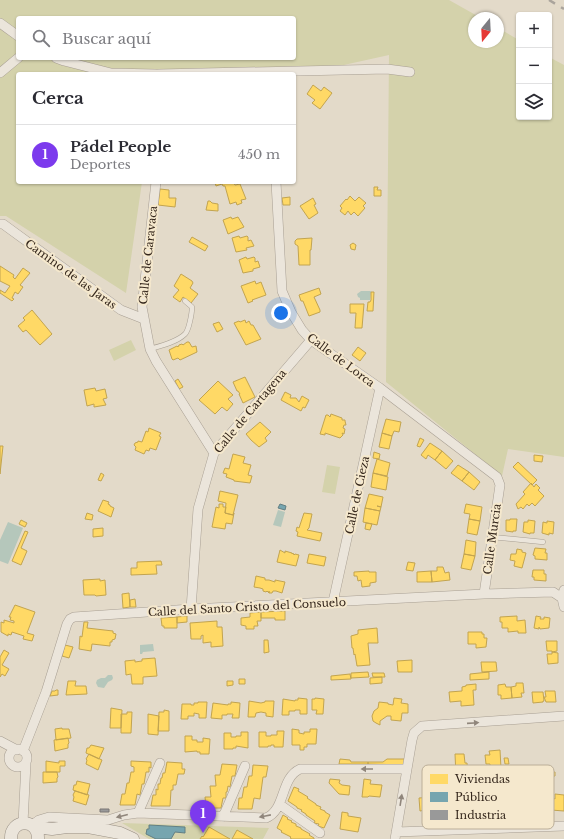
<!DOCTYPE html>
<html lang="es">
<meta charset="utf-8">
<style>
:root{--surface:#fff;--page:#f7f7f7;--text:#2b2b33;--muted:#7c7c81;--line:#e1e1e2;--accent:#7c3aed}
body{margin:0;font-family:"Libre Baskerville",serif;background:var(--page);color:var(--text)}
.controls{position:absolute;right:12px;top:12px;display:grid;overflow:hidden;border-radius:4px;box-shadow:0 1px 3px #0004}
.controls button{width:36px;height:36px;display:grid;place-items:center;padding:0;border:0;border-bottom:1px solid var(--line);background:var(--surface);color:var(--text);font:20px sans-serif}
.compass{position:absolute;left:468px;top:12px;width:36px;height:36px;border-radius:50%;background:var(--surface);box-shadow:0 1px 3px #0004;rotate:198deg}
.you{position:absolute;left:281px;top:313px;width:14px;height:14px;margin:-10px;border:3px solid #fff;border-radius:50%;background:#1a73e8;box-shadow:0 0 0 6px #1a73e833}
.badge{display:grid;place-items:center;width:26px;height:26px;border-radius:50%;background:var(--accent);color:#fff;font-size:13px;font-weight:700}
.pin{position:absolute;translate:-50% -33px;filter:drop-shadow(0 1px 2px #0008)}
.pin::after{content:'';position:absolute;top:21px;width:14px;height:12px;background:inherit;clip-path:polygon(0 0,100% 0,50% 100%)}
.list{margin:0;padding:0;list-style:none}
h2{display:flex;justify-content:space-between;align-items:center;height:52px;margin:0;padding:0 16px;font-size:17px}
h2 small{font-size:13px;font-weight:400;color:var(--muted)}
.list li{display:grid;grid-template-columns:26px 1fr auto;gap:12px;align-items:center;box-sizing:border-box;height:60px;padding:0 16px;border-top:1px solid var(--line)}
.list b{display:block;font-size:15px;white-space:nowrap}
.list p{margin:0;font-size:13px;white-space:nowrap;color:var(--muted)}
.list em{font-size:13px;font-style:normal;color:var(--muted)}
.icon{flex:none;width:22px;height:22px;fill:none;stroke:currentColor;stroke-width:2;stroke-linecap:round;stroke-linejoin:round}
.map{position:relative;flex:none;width:564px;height:839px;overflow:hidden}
.search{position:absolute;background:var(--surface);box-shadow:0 1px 3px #0004;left:16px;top:16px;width:280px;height:44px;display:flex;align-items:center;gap:10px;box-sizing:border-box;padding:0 14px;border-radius:4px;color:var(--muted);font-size:15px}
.panel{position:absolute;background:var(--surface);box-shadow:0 1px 3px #0004;left:16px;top:72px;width:280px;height:112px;border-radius:4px}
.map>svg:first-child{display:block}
.green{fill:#d4d2ab;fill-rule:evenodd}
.water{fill:#b5c7bb}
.homes{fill:#ffd966;stroke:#c2a450}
.public{fill:#76a5af;stroke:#627f83}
.industry{fill:#999;stroke:#7b7774}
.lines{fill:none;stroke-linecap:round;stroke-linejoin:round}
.service-casing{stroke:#a89f93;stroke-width:5.5}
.minor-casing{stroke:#a89f93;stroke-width:10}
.secondary-casing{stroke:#978e83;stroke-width:13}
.service{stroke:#ebe5db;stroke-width:4.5}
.minor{stroke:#ebe5db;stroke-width:9}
.secondary{stroke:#ebe5db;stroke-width:12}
.rail{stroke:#aaa49c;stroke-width:2.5;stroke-dasharray:7 7;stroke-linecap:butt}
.oneway{fill:#90867c}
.labels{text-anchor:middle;stroke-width:4;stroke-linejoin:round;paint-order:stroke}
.street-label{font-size:11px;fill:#35271c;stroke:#f5e8cd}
.key{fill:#f5e8cd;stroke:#bbae98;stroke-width:1}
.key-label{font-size:11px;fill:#35271c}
</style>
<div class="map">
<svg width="564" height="839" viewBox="0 0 564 839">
<rect width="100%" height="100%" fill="#e3dac9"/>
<!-- green -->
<path class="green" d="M 0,0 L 449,0 L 481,18 L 474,18 L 474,42 L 498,42 L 498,28 L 519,40 L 519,117 L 549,117 L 549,57 L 564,65 L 564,457 L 508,449 L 502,476 L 386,382 L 389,55 L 294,76 L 294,74 L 18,74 L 18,182 L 142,182 L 126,293 L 6,216 L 0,216 ZM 18,18 L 294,18 L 294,58 L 18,58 Z
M 131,340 L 136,350 L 114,361 L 109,350 Z
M 327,465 L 340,467 L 335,494 L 322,492 Z
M 122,823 L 269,828 L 263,839 L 149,839 Z"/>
<!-- water -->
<path class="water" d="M 361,291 L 371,291 L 370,300 L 360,300 L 360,298 L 358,297 L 357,294 Z
M 278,510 L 285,512 L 281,527 L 273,525 Z
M 8,522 L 23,528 L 8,564 L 0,561 L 0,540 Z
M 153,644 L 154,651 L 143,652 L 142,654 L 140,654 L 140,645 Z
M 108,675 L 112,675 L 113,678 L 112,680 L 108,682 L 104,688 L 98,687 L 96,683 L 97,680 L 101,678 L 105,678 Z"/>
<!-- homes -->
<path class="homes" d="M 313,85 L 321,91 L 324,87 L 332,93 L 320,109 L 312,103 L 315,100 L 307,94 Z
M 215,182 L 233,182 L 235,185 L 240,184 L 246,199 L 241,200 L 242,203 L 237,205 L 236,202 L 230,204 L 225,186 L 223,186 L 222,184 L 216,186 Z
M 374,187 L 378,187 L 377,190 L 381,190 L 381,196 L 374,196 Z
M 160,189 L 169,190 L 169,198 L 176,198 L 175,207 L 158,205 Z
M 350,196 L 355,201 L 359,197 L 366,203 L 363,206 L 365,208 L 358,216 L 354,212 L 351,215 L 348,211 L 345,215 L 340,211 L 342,208 L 340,206 L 346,199 L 347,200 Z
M 290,197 L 290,205 L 283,205 L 282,198 Z
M 313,198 L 316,204 L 314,205 L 318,213 L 309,219 L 300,206 Z
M 208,201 L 210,201 L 212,203 L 218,204 L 218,211 L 206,210 Z
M 231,217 L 232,219 L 238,217 L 244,227 L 228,234 L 223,220 Z
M 239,236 L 240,238 L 247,236 L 248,237 L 248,241 L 251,240 L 254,246 L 246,248 L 247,250 L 236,252 L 232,238 Z
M 192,237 L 208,246 L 205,251 L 189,242 Z
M 312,238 L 311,250 L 310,250 L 310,265 L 299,265 L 298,246 L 295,244 L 295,241 L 297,239 Z
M 353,243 L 356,245 L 355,250 L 351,249 L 350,245 Z
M 246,257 L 247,259 L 254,257 L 255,258 L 255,262 L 258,261 L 260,267 L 253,269 L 253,271 L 243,273 L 239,260 Z
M 0,266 L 14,275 L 13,277 L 15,279 L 23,268 L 30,273 L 20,285 L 23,287 L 18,294 L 15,292 L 12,298 L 14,299 L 12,301 L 0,293 L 0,290 L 5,293 L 10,286 L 0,281 Z
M 181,274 L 192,281 L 193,283 L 190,288 L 198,294 L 191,303 L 183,297 L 180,302 L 173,297 L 179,290 L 174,286 Z
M 255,281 L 256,284 L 261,282 L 266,295 L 252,300 L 253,301 L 248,303 L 241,286 Z
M 319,288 L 321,294 L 314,297 L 320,310 L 320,312 L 309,316 L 303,301 L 301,301 L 299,295 Z
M 371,292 L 374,292 L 373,311 L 367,311 L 368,302 L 370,302 L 371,300 Z
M 350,304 L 364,304 L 362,328 L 355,328 L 356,313 L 350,313 Z
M 32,310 L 52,334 L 40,345 L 26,330 L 23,332 L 18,326 L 25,320 L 23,318 Z
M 245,320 L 246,323 L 249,321 L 251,325 L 253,325 L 261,339 L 246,345 L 234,323 L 239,321 L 240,322 Z
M 219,322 L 223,329 L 217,332 L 213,324 Z
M 187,342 L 189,342 L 192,347 L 196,346 L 197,352 L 180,360 L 178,358 L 173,360 L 172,359 L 169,350 L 177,346 L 178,347 L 179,345 L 182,344 L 183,345 Z
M 358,347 L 366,353 L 360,361 L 352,355 Z
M 245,377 L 255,397 L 243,403 L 239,394 L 240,394 L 238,391 L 237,391 L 233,382 Z
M 178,379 L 183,387 L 179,389 L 175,381 Z
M 218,381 L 233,395 L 228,399 L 233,404 L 227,411 L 222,407 L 215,414 L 199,400 Z
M 95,388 L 96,391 L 105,389 L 107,398 L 103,399 L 106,405 L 94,407 L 94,404 L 87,406 L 84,390 Z
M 285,392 L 291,395 L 290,398 L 296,398 L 299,402 L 302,396 L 309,400 L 305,408 L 303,407 L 301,411 L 281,400 Z
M 331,414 L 342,418 L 342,420 L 345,420 L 345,421 L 346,425 L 344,425 L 343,428 L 345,429 L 344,434 L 342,433 L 343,435 L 340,438 L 325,433 L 325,435 L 320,434 L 326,415 L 328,415 L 330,417 Z
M 386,419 L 401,422 L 399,432 L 394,431 L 392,436 L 382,433 Z
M 260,422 L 271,432 L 265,438 L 267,441 L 259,447 L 251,440 L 246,434 Z
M 149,428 L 161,433 L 159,436 L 161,437 L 156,450 L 150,448 L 149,451 L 146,450 L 144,454 L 135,450 L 136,447 L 134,445 L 135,443 L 138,442 L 138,441 L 142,442 L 146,431 L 148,432 Z
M 382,433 L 392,436 L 389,449 L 379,447 Z
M 420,438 L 424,440 L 420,447 L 417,446 Z
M 430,443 L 442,451 L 435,460 L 428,455 L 426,459 L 421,455 Z
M 0,446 L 3,446 L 0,474 Z
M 442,451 L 453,461 L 446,469 L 435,460 Z
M 374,452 L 380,454 L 379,459 L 373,458 Z
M 233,454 L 245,457 L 243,463 L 251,465 L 248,475 L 252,476 L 250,483 L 234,481 L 234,480 L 226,477 L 227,474 L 223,473 L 225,468 L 229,469 Z
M 534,455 L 543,456 L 542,462 L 534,461 Z
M 377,459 L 390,463 L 387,476 L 373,473 Z
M 518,462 L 537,480 L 532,485 L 513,467 Z
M 458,465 L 469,472 L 462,481 L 451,473 Z
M 469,472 L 480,482 L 474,490 L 462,481 Z
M 101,473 L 104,475 L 101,481 L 98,480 Z
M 373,473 L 388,477 L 386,490 L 371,487 Z
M 531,483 L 534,487 L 536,484 L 540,488 L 538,490 L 544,496 L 535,506 L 532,503 L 529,506 L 527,504 L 523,509 L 521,507 L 518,509 L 516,504 L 525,494 L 523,492 Z
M 220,491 L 238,495 L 233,515 L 225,513 L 226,503 L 218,501 Z
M 369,494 L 383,497 L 381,507 L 377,506 L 381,507 L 380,511 L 365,508 Z
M 103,500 L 109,502 L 108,504 L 110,505 L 110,506 L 114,508 L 111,517 L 98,511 Z
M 219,504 L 223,504 L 223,507 L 226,507 L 225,513 L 233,515 L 234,513 L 232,524 L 226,523 L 225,529 L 212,527 L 216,507 L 219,508 Z
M 466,504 L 482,507 L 480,521 L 469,519 L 470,514 L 464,513 Z
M 365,508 L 380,511 L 377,525 L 363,522 Z
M 87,513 L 93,515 L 92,520 L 85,519 Z
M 304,513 L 312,514 L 309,528 L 307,530 L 322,533 L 320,541 L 297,536 L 298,532 L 296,531 L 297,527 L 299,528 Z
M 469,519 L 480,521 L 477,535 L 467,533 Z
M 510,519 L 517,519 L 516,531 L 513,531 L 513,532 L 506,531 L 506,520 L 510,520 Z
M 21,520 L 27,523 L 25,527 L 19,524 Z
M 528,520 L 535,521 L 534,533 L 530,533 L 530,534 L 523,532 L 524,522 L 528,522 Z
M 547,521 L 554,522 L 553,534 L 549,533 L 549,535 L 542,533 L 543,522 L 547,523 Z
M 366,523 L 372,524 L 370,530 L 365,529 Z
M 103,528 L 103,536 L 93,537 L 93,529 Z
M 25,531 L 28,532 L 21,548 L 27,551 L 21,565 L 12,561 Z
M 466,540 L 476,542 L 475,556 L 464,554 Z
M 535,548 L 546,549 L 545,553 L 547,553 L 547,560 L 535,559 L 535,556 L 533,555 Z
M 517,549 L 522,550 L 522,552 L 526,553 L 522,568 L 514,566 L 515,561 L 510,560 L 511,554 L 516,554 Z
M 280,550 L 285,553 L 285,551 L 292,553 L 292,554 L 293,553 L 294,555 L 295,554 L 299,555 L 296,566 L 277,562 Z
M 309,554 L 326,557 L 324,566 L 307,563 Z
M 464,554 L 475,556 L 471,570 L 461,568 Z
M 161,561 L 162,565 L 156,565 L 157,574 L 131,575 L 131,568 L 137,568 L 137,562 Z
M 408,562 L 415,563 L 413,571 L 406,570 Z
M 437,567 L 443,567 L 445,573 L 449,572 L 450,580 L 432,582 L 431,571 L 437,571 Z
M 533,570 L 544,570 L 544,574 L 546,574 L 546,581 L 534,580 L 534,577 L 532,577 Z
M 369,571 L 369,572 L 376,572 L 376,582 L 370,583 L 370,586 L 362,587 L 361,580 L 358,581 L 357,576 L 354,576 L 354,572 Z
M 431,571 L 432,582 L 417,582 L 417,572 Z
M 256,576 L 265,578 L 265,580 L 269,580 L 275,582 L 275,580 L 285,582 L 282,593 L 276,591 L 273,591 L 272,593 L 269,593 L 269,591 L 269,593 L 267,591 L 266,592 L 263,591 L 263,589 L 260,588 L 254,587 Z
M 100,579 L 100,581 L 105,580 L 106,595 L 96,596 L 95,595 L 84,595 L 83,580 Z
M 129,593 L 130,607 L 123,608 L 122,594 Z
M 135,599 L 136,607 L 130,607 L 130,600 Z
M 15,605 L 35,612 L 27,633 L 34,635 L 32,641 L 23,639 L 24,636 L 12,632 L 11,635 L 8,634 L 8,636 L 1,632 L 1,622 L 4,623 L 4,620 L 14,623 L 14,621 L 10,620 L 11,617 L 9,617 Z
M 285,611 L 285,620 L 275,620 L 275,618 L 261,618 L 261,612 Z
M 261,612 L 261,621 L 257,621 L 258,626 L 254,626 L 254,629 L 246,629 L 246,626 L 241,625 L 241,618 L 250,617 L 250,613 Z
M 187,616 L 187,622 L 177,623 L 177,617 Z
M 517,616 L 517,621 L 525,620 L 526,633 L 518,633 L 518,631 L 508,632 L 508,628 L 502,628 L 502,622 L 500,622 L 500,617 Z
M 536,616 L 541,617 L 540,619 L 544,619 L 544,617 L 550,618 L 549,628 L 540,629 L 539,627 L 539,629 L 534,628 Z
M 177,617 L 177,628 L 164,628 L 164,626 L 162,626 L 161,618 Z
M 217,621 L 217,627 L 222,627 L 223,646 L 211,647 L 211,642 L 203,643 L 203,635 L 201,636 L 201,639 L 191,639 L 190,623 Z
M 84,622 L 88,622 L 87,628 L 113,631 L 113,633 L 116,634 L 115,639 L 112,640 L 112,642 L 110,642 L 110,646 L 92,644 L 91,651 L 79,649 L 80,636 L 82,637 Z
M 377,628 L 378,643 L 368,643 L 370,665 L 357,666 L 355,654 L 354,655 L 353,648 L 352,648 L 351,636 L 358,634 L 358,630 Z
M 468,632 L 482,632 L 482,634 L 484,634 L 484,638 L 487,638 L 486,647 L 476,648 L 476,644 L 468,644 Z
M 264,640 L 268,640 L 269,652 L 264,653 Z
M 546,641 L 557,641 L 557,651 L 552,652 L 552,651 L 547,651 Z
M 65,645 L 73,647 L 69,658 L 62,656 Z
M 4,650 L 9,653 L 2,665 L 9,669 L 5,676 L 2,674 L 0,677 L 0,657 Z
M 552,652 L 558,653 L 558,663 L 548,664 L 547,654 L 552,654 Z
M 155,658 L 157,676 L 143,677 L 143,684 L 132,684 L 131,674 L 126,675 L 125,661 L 135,660 L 135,662 L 142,661 L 142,659 Z
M 412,660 L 412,672 L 398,672 L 397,661 Z
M 481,662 L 496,662 L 497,671 L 482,672 Z
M 368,672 L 369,677 L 351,678 L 351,673 Z
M 489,672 L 489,679 L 470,680 L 470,674 Z
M 372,673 L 384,673 L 385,677 L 373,677 Z
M 350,674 L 351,679 L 331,680 L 331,676 Z
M 382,677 L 382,683 L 370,684 L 370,678 Z
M 239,679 L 245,679 L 245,684 L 239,684 Z
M 68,681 L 76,681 L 75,686 L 86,686 L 87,694 L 66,695 Z
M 227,681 L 233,681 L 233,685 L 227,686 Z
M 516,683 L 523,683 L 524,693 L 521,693 L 522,697 L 512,698 L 511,687 L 516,686 Z
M 476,684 L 476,690 L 473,690 L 474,705 L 461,706 L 461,701 L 450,702 L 449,692 L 462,691 L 462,687 L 466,686 L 466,685 Z
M 505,684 L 506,687 L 511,687 L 512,698 L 501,699 L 501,695 L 498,695 L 498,685 Z
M 56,690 L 58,690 L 58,695 L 50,696 L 52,691 L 55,691 Z
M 545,691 L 555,691 L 556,702 L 546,702 L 544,697 L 546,697 Z
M 532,692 L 543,692 L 544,701 L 543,701 L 543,702 L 533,703 Z
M 298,698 L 307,699 L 307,714 L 300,714 L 300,710 L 295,710 L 295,711 L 289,711 L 289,715 L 282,715 L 283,699 L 295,701 L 295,700 L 298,700 Z
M 315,698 L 324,699 L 323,714 L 316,714 L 317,710 L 312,710 L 312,699 L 315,699 Z
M 394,698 L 402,699 L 401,703 L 408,704 L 408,713 L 402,713 L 401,721 L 391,720 L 391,716 L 387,716 L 380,721 L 380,725 L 376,723 L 373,721 L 372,716 L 374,711 L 378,708 L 379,702 L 388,703 L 388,704 L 393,705 Z
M 249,701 L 261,703 L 265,702 L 265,701 L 274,701 L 273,717 L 266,716 L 266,713 L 261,712 L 256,713 L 255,717 L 248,717 Z
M 198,702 L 207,702 L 206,718 L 199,718 L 199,714 L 194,713 L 194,716 L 188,716 L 188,719 L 181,719 L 182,704 L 191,704 L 191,705 L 194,705 L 194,703 L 198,703 Z
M 231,702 L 240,703 L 239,718 L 232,718 L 233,714 L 227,714 L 227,715 L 222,715 L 222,719 L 211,718 L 213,703 L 228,705 L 228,704 L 231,704 Z
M 111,708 L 122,710 L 121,728 L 110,728 Z
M 164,710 L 169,711 L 169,731 L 158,731 L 159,712 L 164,712 Z
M 127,712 L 132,712 L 131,733 L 121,733 L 121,714 L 127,714 Z
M 148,714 L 159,716 L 158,735 L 148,734 Z
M 62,728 L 62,729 L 69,729 L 71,738 L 56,740 L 55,729 Z
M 292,729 L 299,730 L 299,733 L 304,734 L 304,732 L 310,732 L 310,729 L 317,729 L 316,744 L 307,744 L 307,747 L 304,747 L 304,750 L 300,750 L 300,745 L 292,745 Z
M 277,731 L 284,731 L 283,747 L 274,747 L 274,745 L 271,745 L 271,746 L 268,746 L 268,747 L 259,747 L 259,732 L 266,732 L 266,736 L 271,736 L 271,735 L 277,735 Z
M 241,732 L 248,732 L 248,748 L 236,746 L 236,748 L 233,748 L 233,749 L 224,749 L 224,733 L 231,733 L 231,737 L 236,737 L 236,736 L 241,736 Z
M 185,736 L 192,736 L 192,740 L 197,740 L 197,742 L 203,742 L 203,738 L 210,739 L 209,754 L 200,754 L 200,752 L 197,752 L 197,751 L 185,752 Z
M 68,738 L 69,743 L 68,744 L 68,748 L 55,751 L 54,740 Z
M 91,745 L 104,748 L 99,759 L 86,753 L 87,748 L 89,748 Z
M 500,750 L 501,768 L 493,769 L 493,772 L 495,772 L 495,774 L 490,775 L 490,764 L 486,764 L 485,755 L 490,755 L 489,751 Z
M 89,754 L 102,760 L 98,770 L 86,764 L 87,760 L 86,759 Z
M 455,754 L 464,754 L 465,763 L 467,763 L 468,775 L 456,776 Z
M 504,758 L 508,758 L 509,764 L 505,764 Z
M 340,759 L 350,760 L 351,762 L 368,762 L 368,764 L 339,764 Z
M 387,759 L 406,759 L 405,765 L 368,764 L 368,762 L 383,762 Z
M 46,761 L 59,763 L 59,761 L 65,761 L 65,766 L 60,766 L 60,772 L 46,772 Z
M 131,761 L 151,762 L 151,768 L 149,767 L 149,772 L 146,772 L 144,784 L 142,784 L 140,795 L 137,794 L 135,805 L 120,805 L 122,794 L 125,794 L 127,783 L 129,783 L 131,772 L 134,772 L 134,767 L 131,766 Z
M 167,762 L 182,763 L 182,769 L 185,769 L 184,774 L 178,774 L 176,785 L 173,785 L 173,790 L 171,790 L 170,806 L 151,806 L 153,795 L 156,795 L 156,789 L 158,790 L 158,784 L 160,784 L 161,778 L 162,778 L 163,773 L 165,773 Z
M 222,764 L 237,765 L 235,776 L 232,776 L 230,787 L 228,786 L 227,792 L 226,792 L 226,798 L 223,798 L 221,808 L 206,808 L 205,797 L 211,797 L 210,786 L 216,786 L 215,775 L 220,775 Z
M 253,765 L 268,766 L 266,777 L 263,777 L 260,799 L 254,798 L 252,809 L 238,809 L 239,798 L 242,798 L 244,787 L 247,787 L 249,776 L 252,776 Z
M 43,772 L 57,772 L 58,777 L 57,778 L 57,782 L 43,783 Z
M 547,772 L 555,772 L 555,776 L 547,777 Z
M 330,779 L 340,780 L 339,783 L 342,785 L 350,786 L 349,795 L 339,794 L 329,783 Z
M 364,779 L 371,780 L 370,784 L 382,785 L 380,797 L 369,796 L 368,797 L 362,797 Z
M 77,781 L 90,784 L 87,795 L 73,790 L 74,785 L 76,785 Z
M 294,787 L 299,789 L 298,791 L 308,797 L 307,798 L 316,804 L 316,805 L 321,807 L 320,809 L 325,811 L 325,812 L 330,815 L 324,828 L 318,826 L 319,824 L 314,823 L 315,821 L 306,815 L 306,814 L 301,811 L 302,810 L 297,808 L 297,807 L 288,801 Z
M 75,791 L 89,795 L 86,805 L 73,801 L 74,797 L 73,795 Z
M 445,793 L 449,810 L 447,810 L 447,811 L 459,808 L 459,824 L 451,825 L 448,818 L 446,819 L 444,816 L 432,807 L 425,807 L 425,810 L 420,811 L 419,798 L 433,797 Z
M 555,794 L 564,795 L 564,811 L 551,810 L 553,798 L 555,799 Z
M 342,812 L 348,813 L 348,816 L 361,818 L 358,832 L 340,829 Z
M 283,815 L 288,818 L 287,819 L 292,821 L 291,822 L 296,824 L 296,826 L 301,828 L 301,829 L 310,834 L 309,835 L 314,838 L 314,839 L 292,839 L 290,838 L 291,837 L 281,832 L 282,831 L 277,828 Z
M 209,827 L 230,839 L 200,839 L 202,836 L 203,837 Z
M 237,830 L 253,839 L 232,839 Z"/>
<!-- public -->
<path class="public" d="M 280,504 L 286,506 L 285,510 L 278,508 Z
M 149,825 L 185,827 L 185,833 L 175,832 L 171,839 L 156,839 L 146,834 L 147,829 L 149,829 Z"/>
<!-- industry -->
<path class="industry" d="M 100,809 L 109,809 L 109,812 L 100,812 Z"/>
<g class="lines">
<defs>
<path id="service" d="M 150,349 C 161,346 177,342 185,334 C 189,330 192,313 192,307 L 185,301
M 492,537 L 543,542"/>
<path id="minor" d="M 0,23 L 18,36
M 56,58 L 64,61 L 111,73 L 155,74
M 0,73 L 18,58
M 159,74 L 387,69 L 410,72
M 156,182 L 142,307 L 150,349 L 156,361 L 214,453
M 276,182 L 282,291 L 291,312 L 302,330 L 311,340 L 380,388 L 497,477 L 500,485 L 484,594
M 0,224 L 3,224 L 121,310 L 144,319
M 564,590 L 562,598 L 564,607
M 333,602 L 380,388
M 191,609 L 198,509 L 214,453 L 311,340
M 0,741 L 17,750
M9 758a9 9 0 1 1 18 0a9 9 0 1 1-18 0Z
M 23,751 L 46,692 L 67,624 L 70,619 L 74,617 L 191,609 L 484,594 L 553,592 L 562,598
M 279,804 L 320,833
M 138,813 L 160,763
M 223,817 L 245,766
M 23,823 L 26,763
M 32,825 L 39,820 L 49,817 L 108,820 L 124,815 L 138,813 L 266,818 C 286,810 280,778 300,769 L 406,769
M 396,832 L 564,826
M 395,839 L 412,740 L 414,733 L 422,726 L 564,716"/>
<path id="secondary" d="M 35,827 L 52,829 L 67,827 L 88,827 L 120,833 L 133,839
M 11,839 C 10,818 39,818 38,839"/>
</defs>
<!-- service casing -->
<use href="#service" class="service-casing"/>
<!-- minor casing -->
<use href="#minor" class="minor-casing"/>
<!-- secondary casing -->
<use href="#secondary" class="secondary-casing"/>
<!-- service -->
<use href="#service" class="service"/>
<!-- minor -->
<use href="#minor" class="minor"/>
<!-- secondary -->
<use href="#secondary" class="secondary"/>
<!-- rail -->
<path class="rail" d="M 549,0 L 564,9"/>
</g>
<!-- one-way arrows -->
<defs><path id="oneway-solid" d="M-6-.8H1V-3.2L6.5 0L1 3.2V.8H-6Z"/></defs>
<g class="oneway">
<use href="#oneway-solid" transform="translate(473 723) rotate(-4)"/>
<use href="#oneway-solid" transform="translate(367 769) rotate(-180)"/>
<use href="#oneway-solid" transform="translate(401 800) rotate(-81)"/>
<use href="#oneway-solid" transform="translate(122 816) rotate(166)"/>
<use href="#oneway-solid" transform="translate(265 816) rotate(169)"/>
</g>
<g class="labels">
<!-- street labels -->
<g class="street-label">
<text transform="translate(148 255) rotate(-84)" y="4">Calle de Caravaca</text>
<text transform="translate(71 274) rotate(36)" y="4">Camino de las Jaras</text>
<text transform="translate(341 360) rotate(37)" y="4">Calle de Lorca</text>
<text transform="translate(250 411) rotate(-50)" y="4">Calle de Cartagena</text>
<text transform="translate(357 495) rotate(-78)" y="4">Calle de Cieza</text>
<text transform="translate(492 539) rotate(-82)" y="4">Calle Murcia</text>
<text transform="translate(247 607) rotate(-3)" y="4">Calle del Santo Cristo del Consuelo</text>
</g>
</g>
<!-- legend -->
<rect x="422" y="765" width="132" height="64" rx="6" class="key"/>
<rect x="430" y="774" width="18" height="10" fill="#ffd966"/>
<rect x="430" y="792" width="18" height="10" fill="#76a5af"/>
<rect x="430" y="810" width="18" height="10" fill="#999"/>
<g class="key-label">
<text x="455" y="783">Viviendas</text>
<text x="455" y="801">Público</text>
<text x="455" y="819">Industria</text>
</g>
</svg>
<div class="controls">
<button>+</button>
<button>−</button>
<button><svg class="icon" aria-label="layers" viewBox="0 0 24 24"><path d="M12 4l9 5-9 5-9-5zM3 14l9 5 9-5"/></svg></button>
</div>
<svg class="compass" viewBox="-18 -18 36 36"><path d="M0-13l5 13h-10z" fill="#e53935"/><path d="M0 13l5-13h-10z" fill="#7c7c81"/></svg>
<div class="you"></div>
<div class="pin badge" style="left:203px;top:833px">1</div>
<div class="search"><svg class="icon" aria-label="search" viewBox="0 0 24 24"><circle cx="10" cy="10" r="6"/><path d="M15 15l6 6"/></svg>Buscar aquí</div>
<section class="panel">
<h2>Cerca<small></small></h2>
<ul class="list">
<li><span class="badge">1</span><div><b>Pádel People</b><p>Deportes</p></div><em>450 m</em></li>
</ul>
</section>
</div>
